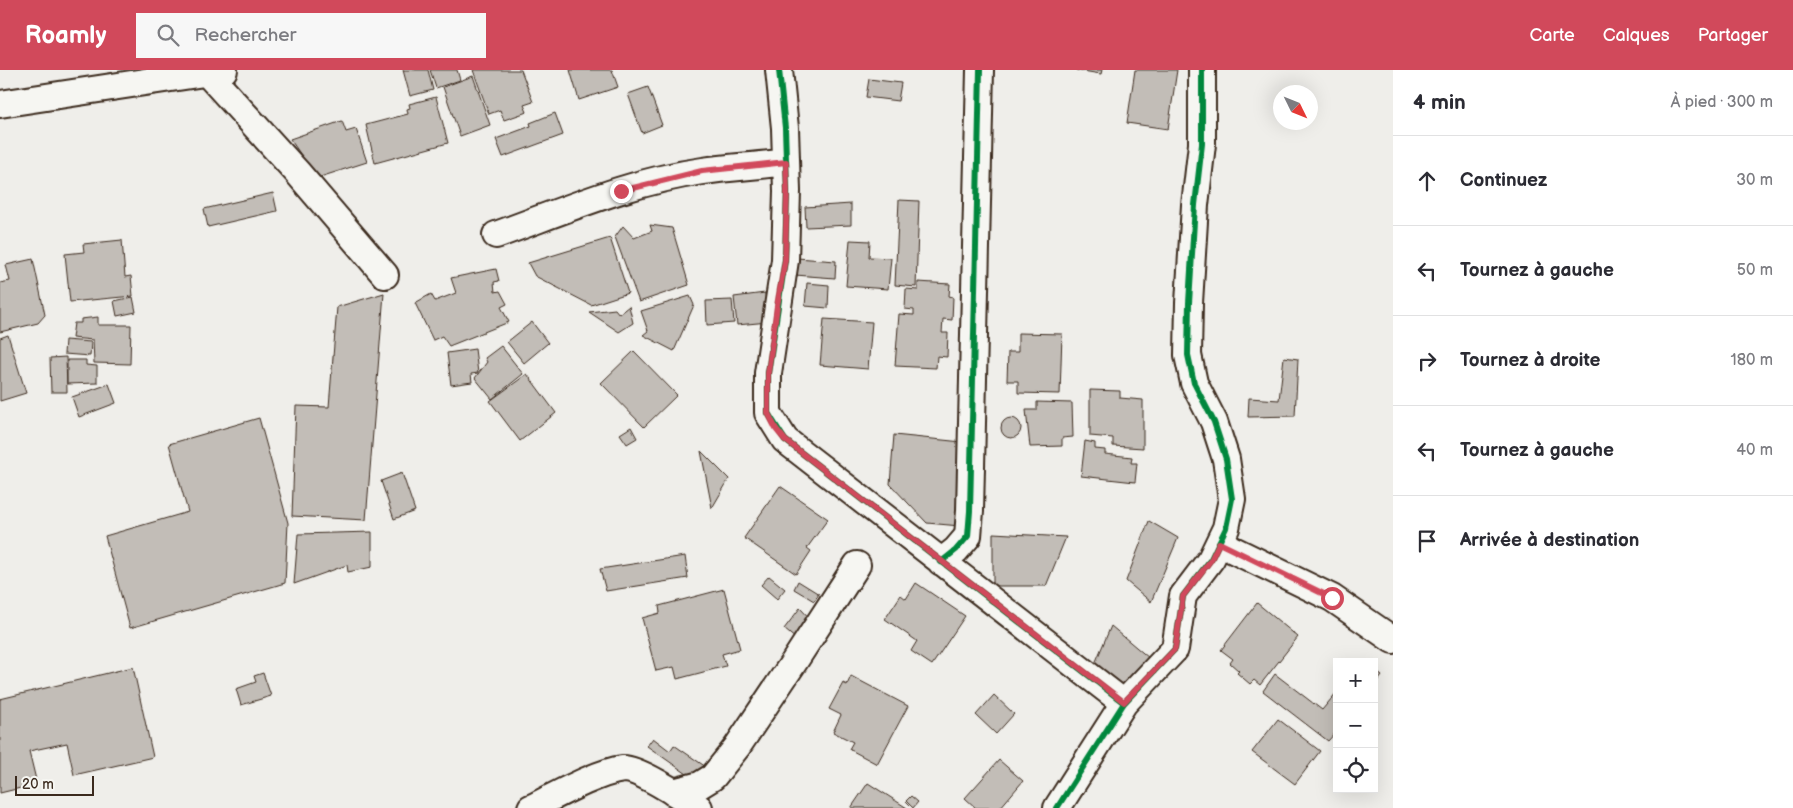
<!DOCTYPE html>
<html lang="fr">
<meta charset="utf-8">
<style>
:root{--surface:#fff;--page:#f7f7f7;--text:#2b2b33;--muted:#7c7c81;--line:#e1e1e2;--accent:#d1495b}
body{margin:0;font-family:"Balsamiq Sans",sans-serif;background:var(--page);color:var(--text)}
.controls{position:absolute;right:15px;bottom:15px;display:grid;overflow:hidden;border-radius:0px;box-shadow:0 5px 20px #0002}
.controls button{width:45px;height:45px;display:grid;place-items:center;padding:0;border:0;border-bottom:1px solid var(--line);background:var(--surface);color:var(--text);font:25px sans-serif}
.compass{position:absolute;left:1273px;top:15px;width:45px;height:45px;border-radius:50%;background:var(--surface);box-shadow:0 5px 20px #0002;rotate:133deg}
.scale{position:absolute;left:15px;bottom:12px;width:79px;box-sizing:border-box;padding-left:5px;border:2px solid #3b2a1e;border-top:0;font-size:14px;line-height:18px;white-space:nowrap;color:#3b2a1e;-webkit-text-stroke:4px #f6f6f2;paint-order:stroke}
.stop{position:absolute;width:15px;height:15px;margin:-11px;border:4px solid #d1495b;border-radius:50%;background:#fff}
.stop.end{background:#d1495b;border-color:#fff;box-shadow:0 1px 5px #0008}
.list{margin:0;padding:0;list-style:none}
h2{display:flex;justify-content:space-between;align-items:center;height:65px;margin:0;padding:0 20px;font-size:21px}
h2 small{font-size:16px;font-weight:400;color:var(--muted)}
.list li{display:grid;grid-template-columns:32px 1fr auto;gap:15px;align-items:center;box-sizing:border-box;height:90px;padding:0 20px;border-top:1px solid var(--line)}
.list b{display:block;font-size:19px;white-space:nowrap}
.list em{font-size:16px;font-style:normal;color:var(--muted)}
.icon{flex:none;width:28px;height:28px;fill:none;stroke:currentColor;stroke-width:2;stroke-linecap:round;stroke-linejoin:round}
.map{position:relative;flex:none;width:1393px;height:738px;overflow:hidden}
header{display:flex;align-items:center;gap:30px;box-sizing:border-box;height:70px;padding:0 25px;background:var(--accent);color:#fff}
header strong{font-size:24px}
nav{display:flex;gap:28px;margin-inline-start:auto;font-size:18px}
.search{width:350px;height:45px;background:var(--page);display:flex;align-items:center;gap:12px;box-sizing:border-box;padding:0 18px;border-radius:0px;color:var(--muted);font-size:19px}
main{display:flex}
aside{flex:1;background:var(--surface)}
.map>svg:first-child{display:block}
.building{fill:#c2bdb7;stroke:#3b2a1e}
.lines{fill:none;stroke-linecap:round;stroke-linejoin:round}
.minor-casing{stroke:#3b2a1e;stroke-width:30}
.minor{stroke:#f6f6f2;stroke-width:26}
.cycleway-casing{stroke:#f6f6f2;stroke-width:9}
.cycleway{stroke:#00873e;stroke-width:6}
.route{stroke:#d1495b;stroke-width:6}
</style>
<header>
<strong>Roamly</strong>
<div class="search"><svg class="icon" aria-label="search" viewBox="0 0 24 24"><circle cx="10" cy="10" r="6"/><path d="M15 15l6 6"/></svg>Rechercher</div>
<nav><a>Carte</a><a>Calques</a><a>Partager</a></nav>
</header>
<main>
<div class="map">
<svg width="1393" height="738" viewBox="0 0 1393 738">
<rect width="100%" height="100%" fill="#efeeea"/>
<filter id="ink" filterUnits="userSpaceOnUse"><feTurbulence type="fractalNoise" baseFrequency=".02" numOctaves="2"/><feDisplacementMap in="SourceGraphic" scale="10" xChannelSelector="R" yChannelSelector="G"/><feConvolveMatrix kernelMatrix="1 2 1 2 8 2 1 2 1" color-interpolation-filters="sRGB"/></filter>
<g filter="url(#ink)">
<!-- building -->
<path class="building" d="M 403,0 L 428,0 L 433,20 L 410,26 Z
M 430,0 L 457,0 L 460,10 L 436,18 Z
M 473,0 L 521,0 L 533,32 L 524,35 L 527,42 L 504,50 L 500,40 L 489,44 Z
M 570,0 L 612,0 L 618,17 L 579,30 Z
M 1076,0 L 1102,0 L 1101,4 Z
M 1135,0 L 1177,0 L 1168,59 L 1127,53 Z
M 473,6 L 490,55 L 460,66 L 443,17 Z
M 869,9 L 901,13 L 898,31 L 866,27 Z
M 648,17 L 662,55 L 642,63 L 628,24 Z
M 436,27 L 448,73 L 375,93 L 366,55 L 408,44 L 407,39 L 410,38 L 409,34 Z
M 555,43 L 563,65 L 503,87 L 496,69 L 531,56 L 530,53 Z
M 342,51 L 346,62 L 356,59 L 367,92 L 317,108 L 290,69 Z
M 273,123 L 277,141 L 208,157 L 204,139 Z
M 899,130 L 919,131 L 916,217 L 895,215 Z
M 851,134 L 851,155 L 806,157 L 805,137 Z
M 650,155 L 672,158 L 689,215 L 639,232 L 615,167 L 623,156 L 634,168 L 652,161 Z
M 610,168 L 628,223 L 591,235 L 535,206 L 528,193 Z
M 122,170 L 125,207 L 131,206 L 133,226 L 70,232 L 65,184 L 84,182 L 83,174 Z
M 850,170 L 870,171 L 869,187 L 891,188 L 888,219 L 846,216 Z
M 797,188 L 836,191 L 835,208 L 795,205 Z
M 33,189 L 45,245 L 38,253 L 0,262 L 0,213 L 10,211 L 6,195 Z
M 496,199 L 499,211 L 494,212 L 495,222 L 500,221 L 507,234 L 501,237 L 509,252 L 449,276 L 442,266 L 433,270 L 415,233 L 431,224 L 435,231 L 456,223 L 451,208 Z
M 918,212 L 950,214 L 949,226 L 953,227 L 952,250 L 943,249 L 942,263 L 948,263 L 947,287 L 937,286 L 936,298 L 895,296 L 899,244 L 914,245 L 914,240 L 905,239 L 906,219 L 918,220 Z
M 807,213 L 829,215 L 828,238 L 805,236 Z
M 384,223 L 366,450 L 292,446 L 296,336 L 329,337 L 337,237 Z
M 765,223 L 768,252 L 737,255 L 734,227 Z
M 690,226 L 694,235 L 674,281 L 643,265 L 648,261 L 641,241 Z
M 133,227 L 136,242 L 117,246 L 114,231 Z
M 732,230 L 734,253 L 707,255 L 706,231 Z
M 629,236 L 633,253 L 619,262 L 589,242 L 615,239 L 619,244 Z
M 98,247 L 98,255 L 131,255 L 130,294 L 94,293 L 93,270 L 72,268 L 74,253 L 81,253 L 81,249 Z
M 824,249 L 872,252 L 868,299 L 820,295 Z
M 532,252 L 548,273 L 524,293 L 507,272 Z
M 1018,263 L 1062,264 L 1060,324 L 1018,323 L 1018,311 L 1007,311 L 1008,282 L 1018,282 Z
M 8,265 L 26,323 L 0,331 L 0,268 Z
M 65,270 L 91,272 L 90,286 L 64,284 Z
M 501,276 L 523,304 L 492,329 L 475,308 L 487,292 L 485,288 Z
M 475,279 L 478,303 L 471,304 L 472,312 L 451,315 L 447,283 Z
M 634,281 L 677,325 L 644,357 L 601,313 Z
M 66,287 L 67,322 L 51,322 L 50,288 Z
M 1284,287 L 1298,289 L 1295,346 L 1248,347 L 1249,328 L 1279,330 Z
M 67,290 L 86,290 L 86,295 L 97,296 L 97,313 L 67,314 Z
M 527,304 L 556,343 L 520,371 L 490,331 Z
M 109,314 L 116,333 L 79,347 L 72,327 Z
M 1090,320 L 1120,321 L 1120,328 L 1143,330 L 1143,378 L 1113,376 L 1113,368 L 1090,366 Z
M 1037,332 L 1072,333 L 1073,367 L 1062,368 L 1062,376 L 1030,377 L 1026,340 L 1037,340 Z
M1001 358a10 10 0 1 1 20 0a10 10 0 1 1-20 0Z
M 259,348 L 288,453 L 285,513 L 130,558 L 105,466 L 188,442 L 169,374 Z
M 631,357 L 637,368 L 627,374 L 620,364 Z
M 894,365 L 962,372 L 960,456 L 927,453 L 890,414 Z
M 1085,371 L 1095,373 L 1095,379 L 1105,380 L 1105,384 L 1132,387 L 1131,393 L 1137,393 L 1135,412 L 1081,406 Z
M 701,381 L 729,409 L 712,438 Z
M 402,403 L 415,441 L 394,449 L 381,411 Z
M 780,416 L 828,449 L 807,478 L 811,481 L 796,504 L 744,468 Z
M 1149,451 L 1178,468 L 1151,532 L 1126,511 Z
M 372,462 L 372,497 L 348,502 L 347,495 L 294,514 L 298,464 Z
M 993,463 L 1066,467 L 1046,516 L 993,516 Z
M 685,486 L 688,508 L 606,521 L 600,499 Z
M 769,506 L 785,519 L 777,529 L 761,515 Z
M 798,511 L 819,524 L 814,531 L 794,519 Z
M 916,513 L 965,546 L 932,595 L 911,581 L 917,571 L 885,549 L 901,525 L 906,529 Z
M 724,519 L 740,579 L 722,584 L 726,596 L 677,609 L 674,597 L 656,601 L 642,548 L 660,543 L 659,536 Z
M 1257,533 L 1298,567 L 1260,615 L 1254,610 L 1250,614 L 1237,603 L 1239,601 L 1230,593 L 1233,589 L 1221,580 Z
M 800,538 L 816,555 L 802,574 L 784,559 Z
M 1111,556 L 1149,588 L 1121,620 L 1094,596 Z
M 133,597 L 153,687 L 74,705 L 67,673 L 29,681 L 37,714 L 0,723 L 0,629 Z
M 1374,600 L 1382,606 L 1374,616 Z
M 263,603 L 271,626 L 241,635 L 236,619 L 256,612 L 254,606 Z
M 1275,604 L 1322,640 L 1337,622 L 1337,661 L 1328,671 L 1263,621 Z
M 851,606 L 908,636 L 877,694 L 849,679 L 853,672 L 833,662 L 841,645 L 829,639 L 843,613 L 847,615 Z
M 994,625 L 1014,644 L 996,664 L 976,645 Z
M 1278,649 L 1320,681 L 1295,714 L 1252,682 Z
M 653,668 L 670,681 L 674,675 L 706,697 L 697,711 L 647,676 Z
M 999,690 L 1023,711 L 1000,738 L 976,738 L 965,728 Z
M 868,713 L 907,738 L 851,738 Z
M 911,726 L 918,732 L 913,738 L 906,731 Z"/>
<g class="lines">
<defs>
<path id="minor" d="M 779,0 L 785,58 L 787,121 L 785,190 L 768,303 L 768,343 L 785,370 L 1124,633
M 207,3 L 297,102 L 385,205
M 0,34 L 224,0
M 496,165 C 563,141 631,111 703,101 C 730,97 758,96 786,92
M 1219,473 L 1332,528 L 1393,570
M 941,492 L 956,480 L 968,466 L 970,441 L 980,0
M 673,722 L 700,715 L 713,707 L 737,677 L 794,592 L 857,495
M 531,738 C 555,726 598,702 623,699 C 638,698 685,729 699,738
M 1057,738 L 1124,633 L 1175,579 L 1183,526 L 1211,489 L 1226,458 L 1232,429 L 1226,389 L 1214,352 L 1194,313 L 1188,285 L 1189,233 L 1195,135 L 1202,74 L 1202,0"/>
</defs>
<!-- minor casing -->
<use href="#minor" class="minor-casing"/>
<!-- minor -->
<use href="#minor" class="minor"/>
<defs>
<path id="cycleway" d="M 779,0 L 785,58 L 787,121 L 785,190 L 768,303 L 768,343 L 785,370 L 1124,633
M 941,492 L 956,480 L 968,466 L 970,441 L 980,0
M 1057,738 L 1124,633 L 1175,579 L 1183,526 L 1211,489 L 1226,458 L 1232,429 L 1226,389 L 1214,352 L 1194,313 L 1188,285 L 1189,233 L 1195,135 L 1202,74 L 1202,0"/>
</defs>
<!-- cycleway casing -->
<use href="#cycleway" class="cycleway-casing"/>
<!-- cycleway -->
<use href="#cycleway" class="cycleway"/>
</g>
</g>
<g class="lines" filter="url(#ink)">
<!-- route -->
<path class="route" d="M 621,121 L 702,101 L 786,92 L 787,121 L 785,190 L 777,236 L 768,303 L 768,343 L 776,359 L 785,370 L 1124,632 L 1175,579 L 1183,526 L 1211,490 L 1219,473 L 1332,528"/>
</g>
</svg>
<div class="controls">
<button>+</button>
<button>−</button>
<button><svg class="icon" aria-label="locate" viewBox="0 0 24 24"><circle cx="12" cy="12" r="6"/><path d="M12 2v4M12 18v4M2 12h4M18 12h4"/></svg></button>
</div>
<svg class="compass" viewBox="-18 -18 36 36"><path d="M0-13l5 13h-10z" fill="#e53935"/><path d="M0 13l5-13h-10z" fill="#7c7c81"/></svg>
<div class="scale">20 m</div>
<div class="stop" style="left:1332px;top:528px"></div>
<div class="stop end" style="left:621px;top:121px"></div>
</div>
<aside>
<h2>4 min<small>À pied · 300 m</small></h2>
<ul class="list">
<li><svg class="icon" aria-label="ahead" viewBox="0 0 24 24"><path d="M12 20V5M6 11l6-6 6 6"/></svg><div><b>Continuez</b></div><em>30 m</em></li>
<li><svg class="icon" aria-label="left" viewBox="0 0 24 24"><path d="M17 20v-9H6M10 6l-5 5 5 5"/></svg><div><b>Tournez à gauche</b></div><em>50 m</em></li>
<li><svg class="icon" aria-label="right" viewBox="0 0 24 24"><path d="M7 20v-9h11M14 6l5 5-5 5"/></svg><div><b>Tournez à droite</b></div><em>180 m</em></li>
<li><svg class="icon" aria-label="left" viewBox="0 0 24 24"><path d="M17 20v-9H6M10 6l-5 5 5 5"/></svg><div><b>Tournez à gauche</b></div><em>40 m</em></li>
<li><svg class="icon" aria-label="arrive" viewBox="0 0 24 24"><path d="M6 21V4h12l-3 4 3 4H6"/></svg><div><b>Arrivée à destination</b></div></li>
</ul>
</aside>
</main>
